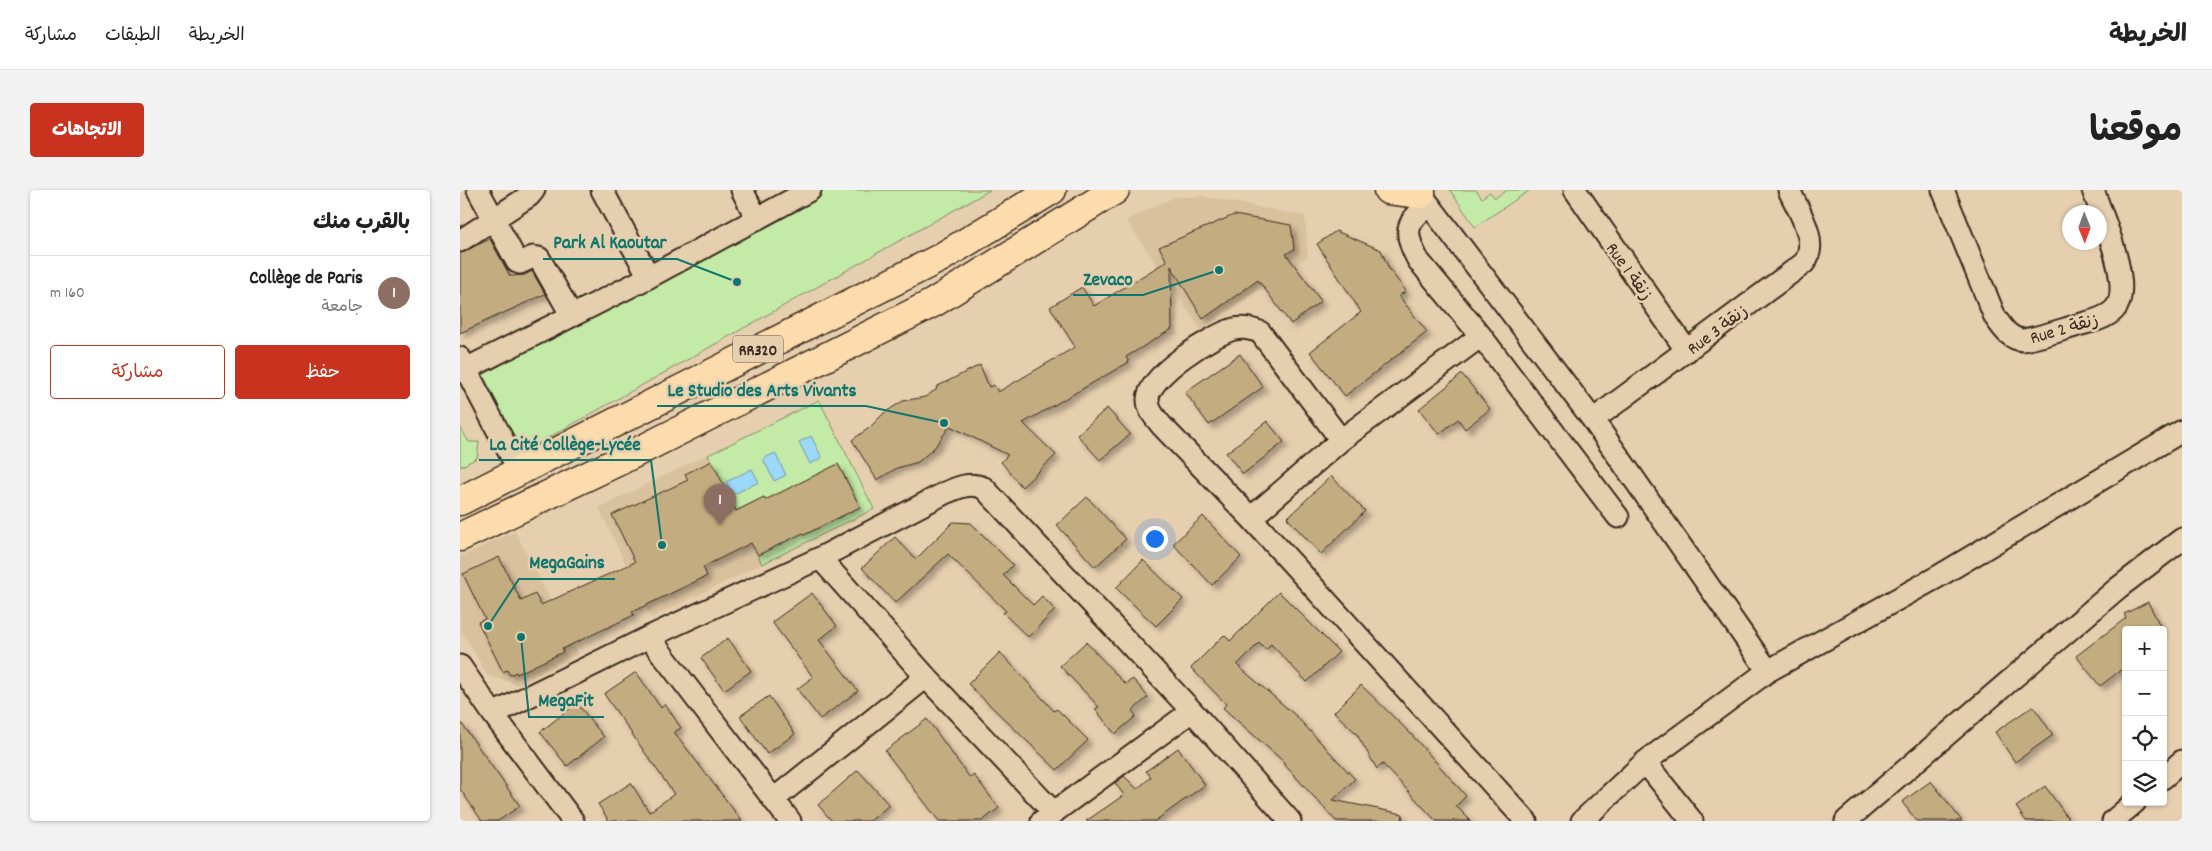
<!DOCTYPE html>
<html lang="ar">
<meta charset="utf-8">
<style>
:root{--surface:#fff;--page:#f2f2f2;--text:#222;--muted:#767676;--line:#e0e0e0;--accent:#c8321e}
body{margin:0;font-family:Dekko,"Playpen Sans Arabic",sans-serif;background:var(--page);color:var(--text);direction:rtl}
.controls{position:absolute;right:15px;bottom:15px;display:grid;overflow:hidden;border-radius:5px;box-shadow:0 1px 4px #0004}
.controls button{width:45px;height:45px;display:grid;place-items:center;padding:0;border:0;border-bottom:1px solid var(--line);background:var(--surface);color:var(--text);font:25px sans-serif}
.compass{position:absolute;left:1602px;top:15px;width:45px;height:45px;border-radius:50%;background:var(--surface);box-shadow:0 1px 4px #0004;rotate:179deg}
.you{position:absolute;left:694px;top:348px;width:18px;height:18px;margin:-12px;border:4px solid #fff;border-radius:50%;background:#1a73e8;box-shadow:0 0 0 8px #1a73e833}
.badge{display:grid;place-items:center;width:32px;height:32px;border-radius:50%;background:var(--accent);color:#fff;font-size:16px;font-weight:700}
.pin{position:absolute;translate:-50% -41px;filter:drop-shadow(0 1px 2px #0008)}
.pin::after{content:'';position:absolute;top:26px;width:18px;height:15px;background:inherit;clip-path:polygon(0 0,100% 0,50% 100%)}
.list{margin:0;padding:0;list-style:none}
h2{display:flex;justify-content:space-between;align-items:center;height:65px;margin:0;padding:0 20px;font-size:21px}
h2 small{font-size:16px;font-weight:400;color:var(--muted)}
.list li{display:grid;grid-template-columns:32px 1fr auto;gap:15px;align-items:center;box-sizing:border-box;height:75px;padding:0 20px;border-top:1px solid var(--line)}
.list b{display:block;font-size:19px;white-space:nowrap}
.list p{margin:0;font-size:16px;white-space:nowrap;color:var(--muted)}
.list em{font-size:16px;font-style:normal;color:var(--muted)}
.actions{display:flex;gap:10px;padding:15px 20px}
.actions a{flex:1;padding:11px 0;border:1px solid var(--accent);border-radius:5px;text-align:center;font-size:18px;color:var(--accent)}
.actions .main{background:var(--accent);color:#fff}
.icon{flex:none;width:28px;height:28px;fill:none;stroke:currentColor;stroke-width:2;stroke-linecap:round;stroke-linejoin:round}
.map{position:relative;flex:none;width:1722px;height:631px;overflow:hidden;direction:ltr;border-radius:5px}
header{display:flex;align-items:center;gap:30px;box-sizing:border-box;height:70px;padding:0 25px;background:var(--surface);border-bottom:1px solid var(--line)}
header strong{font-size:24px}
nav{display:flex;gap:28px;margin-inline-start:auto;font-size:18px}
.intro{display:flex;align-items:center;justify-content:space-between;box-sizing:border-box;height:120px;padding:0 30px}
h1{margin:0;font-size:35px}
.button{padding:12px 22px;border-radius:5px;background:var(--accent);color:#fff;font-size:18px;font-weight:700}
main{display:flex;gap:30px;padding:0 30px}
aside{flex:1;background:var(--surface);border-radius:5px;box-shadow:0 1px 4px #0004}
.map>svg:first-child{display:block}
.built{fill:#d9c19e}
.green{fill:#c3eba7;stroke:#7f8a62;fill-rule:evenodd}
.water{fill:#9bd9fc;stroke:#7593a3}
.building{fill:#c4ac81;stroke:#3b2a1e;filter:url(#shadow)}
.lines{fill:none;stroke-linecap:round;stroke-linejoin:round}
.street-casing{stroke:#3b2a1e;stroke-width:25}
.primary-casing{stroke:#3b2a1e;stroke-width:31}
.street{stroke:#e6cfaf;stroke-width:21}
.primary{stroke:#fcdcac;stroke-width:28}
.labels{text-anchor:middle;stroke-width:5;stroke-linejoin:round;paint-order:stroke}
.shield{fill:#e6cfaf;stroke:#6e5c4a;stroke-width:1}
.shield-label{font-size:16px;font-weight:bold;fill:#3b2a1e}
.street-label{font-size:18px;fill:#3b2a1e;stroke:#e6cfaf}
.leader{fill:none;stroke:#0f766e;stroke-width:2}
.callout-dot{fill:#0f766e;stroke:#e6cfaf;stroke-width:2}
.callout-label{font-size:19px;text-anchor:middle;font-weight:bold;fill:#0f766e;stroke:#e6cfaf;stroke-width:5;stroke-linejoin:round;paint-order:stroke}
</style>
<header>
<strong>الخريطة</strong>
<nav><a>الخريطة</a><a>الطبقات</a><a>مشاركة</a></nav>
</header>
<div class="intro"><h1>موقعنا</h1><a class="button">الاتجاهات</a></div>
<main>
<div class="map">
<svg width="1722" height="631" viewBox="0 0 1722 631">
<defs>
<filter id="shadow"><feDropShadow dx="4.5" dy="4.5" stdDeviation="2.5" flood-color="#0004"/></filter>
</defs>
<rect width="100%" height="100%" fill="#e6cfaf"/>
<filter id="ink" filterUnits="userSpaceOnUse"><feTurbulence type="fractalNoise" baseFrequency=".02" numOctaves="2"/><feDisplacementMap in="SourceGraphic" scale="10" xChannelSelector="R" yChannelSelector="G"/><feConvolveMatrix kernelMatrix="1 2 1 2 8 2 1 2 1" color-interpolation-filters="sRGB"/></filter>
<g filter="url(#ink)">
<!-- built -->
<path class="built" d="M 742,6 L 845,26 L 848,66 L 741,140 L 666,30 L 714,7 Z
M 248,264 L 302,374 L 191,428 L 139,318 Z
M 55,341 L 118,464 L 58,495 L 27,485 L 0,438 L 0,367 Z"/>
<!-- green -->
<path class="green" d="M 354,0 L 530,0 L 61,263 L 23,185 Z
M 990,0 L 1016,0 L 1022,8 L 1030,2 L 1035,8 L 1047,0 L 1070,0 L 1015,37 Z
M 359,210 L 414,319 L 302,374 L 298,365 L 325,351 L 304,307 L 276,321 L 248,265 ZM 378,274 L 400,317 L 344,345 L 322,302 Z
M 0,237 L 9,252 L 19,252 L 17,268 L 0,277 Z"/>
<!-- water -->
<path class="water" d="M 351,246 L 362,268 L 350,274 L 339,252 Z
M 315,263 L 326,285 L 314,291 L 303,269 Z
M 292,279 L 299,292 L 272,305 L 266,292 Z"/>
<!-- building -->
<path class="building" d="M 774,25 L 831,35 L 834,59 L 826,64 L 861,111 L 831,134 L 798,90 L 743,129 L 711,76 L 712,139 L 666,167 L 669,172 L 563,233 L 596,265 L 562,297 L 541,272 L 548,265 L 490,236 L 474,258 L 458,272 L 437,278 L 417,290 L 392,250 L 409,238 L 424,223 L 443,211 L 465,207 L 477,199 L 476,197 L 520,175 L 529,197 L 534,195 L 538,202 L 615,157 L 590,117 L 622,97 L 634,116 L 707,71 L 699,57 Z
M 876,41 L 921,60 L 929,79 L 946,101 L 939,106 L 967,142 L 885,206 L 850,162 L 901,122 L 857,54 Z
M 30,49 L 50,86 L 65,85 L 72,81 L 85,104 L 0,143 L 0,63 Z
M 780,164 L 803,197 L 749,235 L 725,202 Z
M 1002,184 L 1030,219 L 1005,239 L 998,229 L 979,244 L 959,219 Z
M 647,218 L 670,244 L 640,270 L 617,245 Z
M 807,231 L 824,252 L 783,284 L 766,263 Z
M 252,271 L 276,321 L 304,307 L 305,310 L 378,274 L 400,317 L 344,345 L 343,343 L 298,365 L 291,353 L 243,377 L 247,386 L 172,422 L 174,425 L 102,459 L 103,462 L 57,484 L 56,482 L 50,485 L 47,480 L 43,482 L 18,432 L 25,429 L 3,384 L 39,367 L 61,411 L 75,404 L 81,415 L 175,372 L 152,325 L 228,290 L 225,284 Z
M 871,286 L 905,321 L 861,364 L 827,328 Z
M 627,307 L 666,349 L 635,377 L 597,335 Z
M 743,326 L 781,367 L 752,395 L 713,354 Z
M 493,332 L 511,333 L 553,375 L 543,385 L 573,415 L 582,406 L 595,420 L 568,447 L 543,423 L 546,421 L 488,364 L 435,413 L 402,378 L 435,347 L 456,369 Z
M 683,370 L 723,409 L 696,436 L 656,398 Z
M 819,402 L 879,462 L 847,492 L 811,454 L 806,460 L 799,453 L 777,475 L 835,525 L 895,589 L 873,610 L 943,624 L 942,631 L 876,631 L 823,573 L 824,572 L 763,518 L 766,514 L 731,478 L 764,445 L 770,451 Z
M 352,403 L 377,436 L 359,450 L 398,501 L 360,529 L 337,499 L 353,487 L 312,432 Z
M 1688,412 L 1702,440 L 1666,440 L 1666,476 L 1640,496 L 1616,466 L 1666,428 L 1664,424 Z
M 268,448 L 291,481 L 264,500 L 241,468 Z
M 626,452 L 665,494 L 673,489 L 688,507 L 672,521 L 676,526 L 655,544 L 635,519 L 639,517 L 600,476 Z
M 540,462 L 594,521 L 597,519 L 628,550 L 597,580 L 508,494 Z
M 176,482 L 201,518 L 205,514 L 221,538 L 214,542 L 282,631 L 149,631 L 138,614 L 171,593 L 189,622 L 214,604 L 144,504 Z
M 901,495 L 951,544 L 1006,606 L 996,616 L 1011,631 L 976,631 L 923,574 L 917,579 L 896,543 L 874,522 Z
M 309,506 L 335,544 L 307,564 L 280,526 Z
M 117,513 L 144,547 L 107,576 L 80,542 Z
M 1573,516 L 1593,545 L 1555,572 L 1535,542 Z
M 467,529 L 510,588 L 514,585 L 539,618 L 522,631 L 479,631 L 425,561 Z
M 0,531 L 60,616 L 38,631 L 22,631 L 0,599 Z
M 718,558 L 745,595 L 695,631 L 626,631 L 664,605 L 655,593 L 664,586 L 677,599 L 691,587 L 686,581 Z
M 398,580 L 429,615 L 410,631 L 372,631 L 358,615 Z
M 1471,591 L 1502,631 L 1457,631 L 1442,612 Z
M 1585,596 L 1610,631 L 1566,631 L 1556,617 Z"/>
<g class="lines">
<defs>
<path id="street" d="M 18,0 L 57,72 L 60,73 L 73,67 L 79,68 L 112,126
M 142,0 L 189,87
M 282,0 L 297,29
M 958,0 L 1133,230 L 1308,481
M 1115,0 L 1227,161
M 1483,0 L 1535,127 C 1542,137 1549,149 1563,150 C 1581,147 1598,141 1615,136 C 1627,132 1644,130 1654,120 C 1675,99 1642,26 1633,0
M 969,16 C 943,32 945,45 958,70 L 1021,146 L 1158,327
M 0,51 L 69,6 L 74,0
M 0,168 L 59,281
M 6,179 L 189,87 L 350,0
M 1133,230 L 1344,73 C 1360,52 1338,20 1329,0
M 881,250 L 800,142 C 791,139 784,137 774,139 C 752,145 689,185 688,209 C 688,221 695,227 702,236 L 791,328 L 1066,631
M 791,328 L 881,250 L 1021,146
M 360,368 L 466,487 L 594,623
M 189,447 L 330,631
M 0,476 L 33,524 L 113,631
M 33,524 L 189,447 L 360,368 L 485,303 C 499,297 510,292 524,298 L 732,521 L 830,631
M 1185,572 L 1232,631
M 1703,588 L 1722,571
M 314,609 L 466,487
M 582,631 L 732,521
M 1122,631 L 1185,572 L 1308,481 L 1479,386 L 1722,241
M 1386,631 L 1658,398 L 1722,349
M 1653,631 L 1675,612"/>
<path id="primary" d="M 928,0 L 961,4 L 961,0
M 0,311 L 480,68 L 592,0
M 0,347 L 159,271 L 473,113 L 655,0"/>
</defs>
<!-- street casing -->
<use href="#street" class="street-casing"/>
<!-- primary casing -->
<use href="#primary" class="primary-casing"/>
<!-- street -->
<use href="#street" class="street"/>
<!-- primary -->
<use href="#primary" class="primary"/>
</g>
</g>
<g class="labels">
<!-- shield labels -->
<rect class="shield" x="273" y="145.5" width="50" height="27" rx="4"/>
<g class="shield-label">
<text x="298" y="165">RR320</text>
</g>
<!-- street labels -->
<g class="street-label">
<text transform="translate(1170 81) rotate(54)" y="6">Rue 1 زنقة</text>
<text transform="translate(1604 138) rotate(-16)" y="6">Rue 2 زنقة</text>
<text transform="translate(1257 139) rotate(-37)" y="6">Rue 3 زنقة</text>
</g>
</g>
<!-- callouts -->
<path class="leader" d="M277 92L217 69H83M759 80L683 105H613M484 233L406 216H197M202 355L191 270H19M28 436L59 389H155M61 447L69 527H144"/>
<g class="callout-dot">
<circle cx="277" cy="92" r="5"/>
<circle cx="759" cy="80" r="5"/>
<circle cx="484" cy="233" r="5"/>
<circle cx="202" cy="355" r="5"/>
<circle cx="28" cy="436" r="5"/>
<circle cx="61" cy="447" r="5"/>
</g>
<g class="callout-label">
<text x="150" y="58">Park Al Kaoutar</text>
<text x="648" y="95">Zevaco</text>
<text x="302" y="206">Le Studio des Arts Vivants</text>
<text x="105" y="260">La Cité Collège-Lycée</text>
<text x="107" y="378">MegaGains</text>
<text x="106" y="516">MegaFit</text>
</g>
</svg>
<div class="controls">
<button>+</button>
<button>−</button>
<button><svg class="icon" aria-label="locate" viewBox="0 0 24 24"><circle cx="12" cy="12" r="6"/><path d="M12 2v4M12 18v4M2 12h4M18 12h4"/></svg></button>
<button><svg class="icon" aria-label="layers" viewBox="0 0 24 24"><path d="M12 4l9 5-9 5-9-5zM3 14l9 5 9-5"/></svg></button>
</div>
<svg class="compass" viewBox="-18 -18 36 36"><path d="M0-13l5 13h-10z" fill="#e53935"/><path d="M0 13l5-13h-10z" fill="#767676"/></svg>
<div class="you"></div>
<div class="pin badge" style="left:260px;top:335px;background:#8d6e63">1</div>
</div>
<aside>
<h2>بالقرب منك<small></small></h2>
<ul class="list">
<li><span class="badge" style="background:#8d6e63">1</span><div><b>Collège de Paris</b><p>جامعة</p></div><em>160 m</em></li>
</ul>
<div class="actions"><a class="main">حفظ</a><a>مشاركة</a></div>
</aside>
</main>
